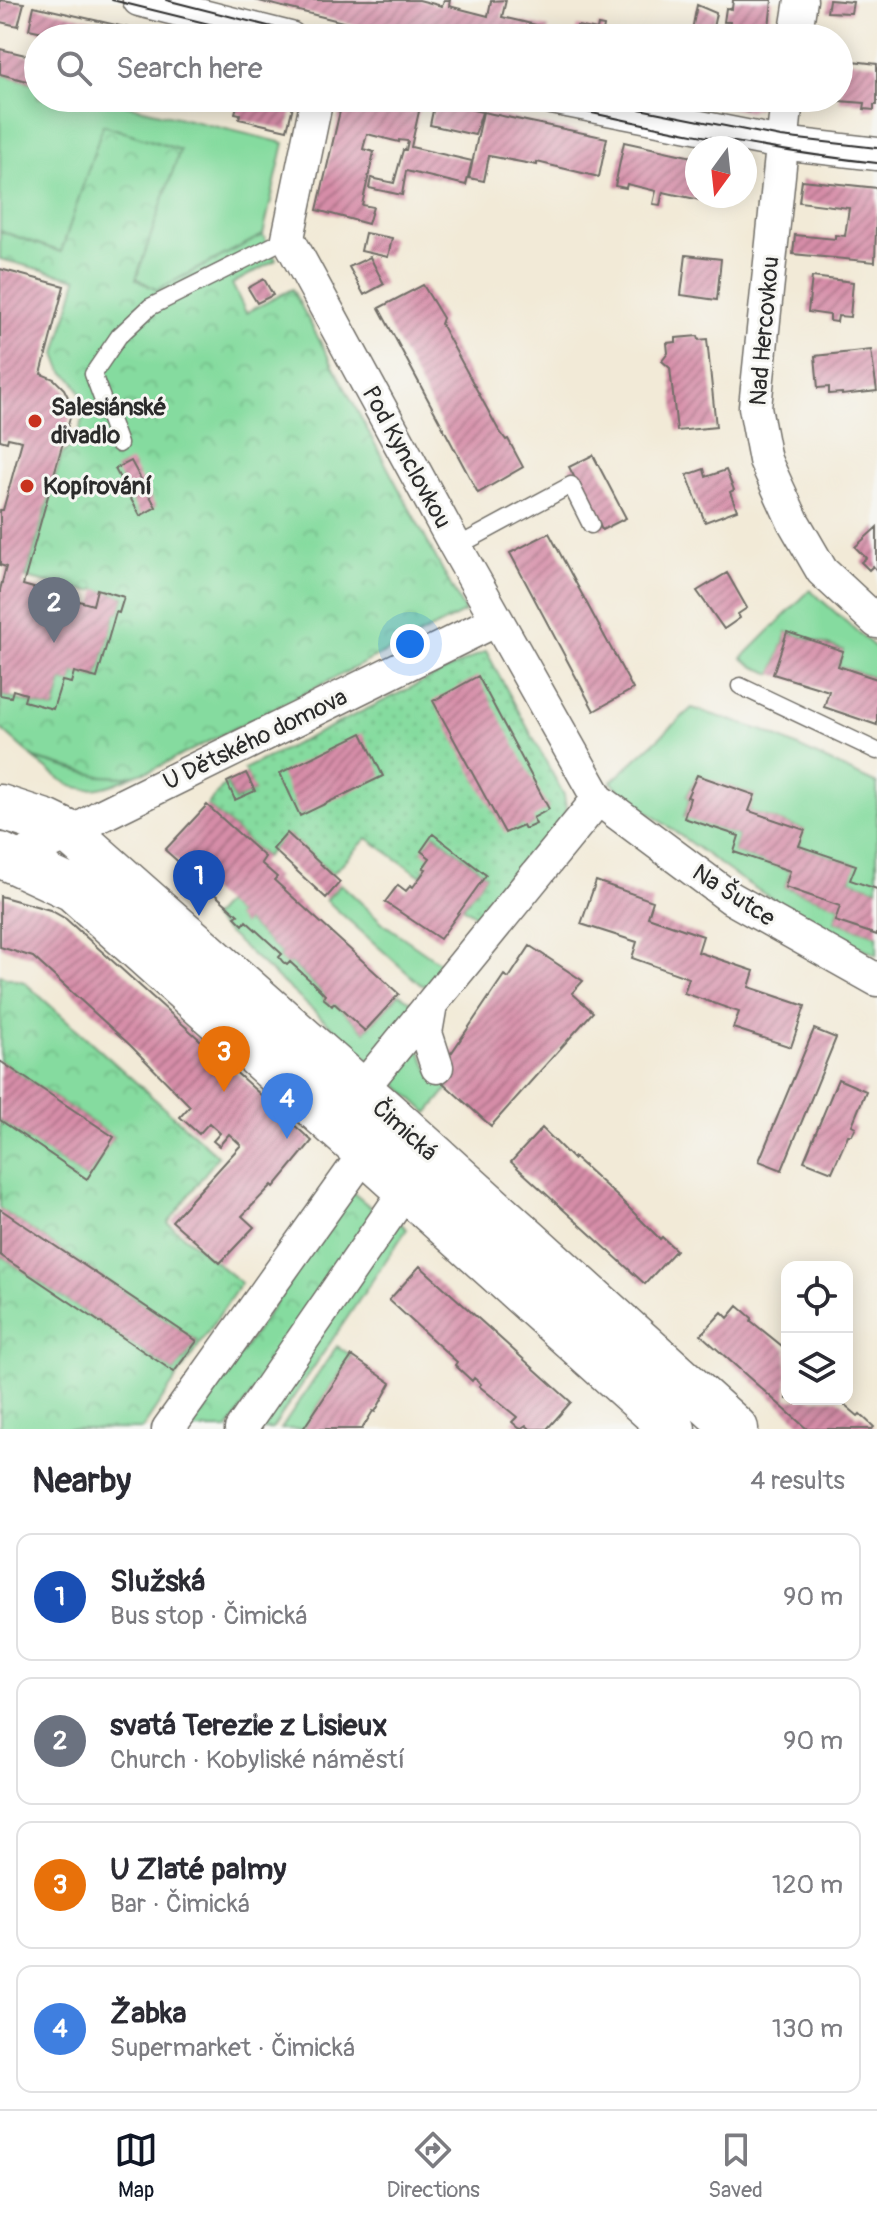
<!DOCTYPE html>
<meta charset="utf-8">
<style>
:root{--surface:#fff;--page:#f7f7f7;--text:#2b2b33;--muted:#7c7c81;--line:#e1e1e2;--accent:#111827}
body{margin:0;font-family:Pangolin,sans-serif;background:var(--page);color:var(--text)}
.controls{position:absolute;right:24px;bottom:24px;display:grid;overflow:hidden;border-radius:16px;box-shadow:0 4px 20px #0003}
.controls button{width:72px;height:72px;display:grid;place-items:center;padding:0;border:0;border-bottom:2px solid var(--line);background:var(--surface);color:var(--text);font:40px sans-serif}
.compass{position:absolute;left:685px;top:136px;width:72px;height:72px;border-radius:50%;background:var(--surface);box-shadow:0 4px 20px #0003;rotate:195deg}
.you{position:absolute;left:410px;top:644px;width:28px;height:28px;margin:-20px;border:6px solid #fff;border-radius:50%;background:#1a73e8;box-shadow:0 0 0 12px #1a73e833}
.badge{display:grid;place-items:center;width:52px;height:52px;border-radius:50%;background:var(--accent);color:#fff;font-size:26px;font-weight:700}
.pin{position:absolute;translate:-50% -66px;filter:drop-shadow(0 2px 4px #0008)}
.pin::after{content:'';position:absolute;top:42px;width:28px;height:24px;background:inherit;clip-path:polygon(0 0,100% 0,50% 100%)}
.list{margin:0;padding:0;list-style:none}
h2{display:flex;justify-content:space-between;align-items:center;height:104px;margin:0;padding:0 32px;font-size:34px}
h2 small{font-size:26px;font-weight:400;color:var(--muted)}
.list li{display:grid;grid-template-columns:52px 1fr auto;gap:24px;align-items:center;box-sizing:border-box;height:128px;margin:0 16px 16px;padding:0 16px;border:2px solid var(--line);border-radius:16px}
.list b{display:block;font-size:30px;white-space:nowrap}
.list p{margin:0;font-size:26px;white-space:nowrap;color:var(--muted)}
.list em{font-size:26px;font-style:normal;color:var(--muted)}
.icon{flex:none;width:44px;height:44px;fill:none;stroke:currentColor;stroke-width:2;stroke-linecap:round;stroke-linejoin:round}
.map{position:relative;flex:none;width:877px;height:1429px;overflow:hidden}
.search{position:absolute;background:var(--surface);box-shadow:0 4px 20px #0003;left:24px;right:24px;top:24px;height:88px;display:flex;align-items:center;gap:20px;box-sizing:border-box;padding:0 28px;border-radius:44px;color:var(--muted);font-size:30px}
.sheet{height:680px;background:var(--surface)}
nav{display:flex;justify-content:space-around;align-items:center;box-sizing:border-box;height:112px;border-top:2px solid var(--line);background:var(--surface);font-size:22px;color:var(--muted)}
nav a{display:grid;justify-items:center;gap:4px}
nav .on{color:var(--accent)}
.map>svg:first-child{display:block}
.grass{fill:#85db9f;stroke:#588365;stroke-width:2}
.park{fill:url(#park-crowns);stroke:#588365;stroke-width:2}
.garden{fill:url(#garden-dots);stroke:#588365;stroke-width:2}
.building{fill:url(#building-hatch)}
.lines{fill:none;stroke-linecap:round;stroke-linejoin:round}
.service-casing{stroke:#716e67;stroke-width:19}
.minor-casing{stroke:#716e67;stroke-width:35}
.secondary-casing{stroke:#716e67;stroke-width:47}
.service{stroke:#fff;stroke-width:16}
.minor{stroke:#fff;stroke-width:32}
.secondary{stroke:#fff;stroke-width:44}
.tram{stroke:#2b2b2b;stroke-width:2}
.poi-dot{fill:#c8321e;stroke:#f6f6f2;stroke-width:3}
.labels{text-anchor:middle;stroke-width:6;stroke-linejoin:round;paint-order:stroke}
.street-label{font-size:24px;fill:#2b2b2b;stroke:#f6f6f2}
.poi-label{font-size:24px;font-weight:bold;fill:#2b2b2b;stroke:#f6f6f2;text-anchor:start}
</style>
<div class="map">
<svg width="877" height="1429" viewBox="0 0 877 1429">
<defs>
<pattern id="park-crowns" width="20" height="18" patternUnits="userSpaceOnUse" patternTransform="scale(2)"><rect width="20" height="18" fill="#85db9f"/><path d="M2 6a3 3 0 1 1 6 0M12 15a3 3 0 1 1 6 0" fill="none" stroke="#73bc89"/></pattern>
<pattern id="garden-dots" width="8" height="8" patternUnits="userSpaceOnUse" patternTransform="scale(2)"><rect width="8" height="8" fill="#85db9f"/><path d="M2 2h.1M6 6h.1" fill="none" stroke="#73bc89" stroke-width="1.8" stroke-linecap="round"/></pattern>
<pattern id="building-hatch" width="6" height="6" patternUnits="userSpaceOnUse" patternTransform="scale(2)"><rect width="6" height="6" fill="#d68da8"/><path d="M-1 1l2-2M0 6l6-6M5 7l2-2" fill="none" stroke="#ae7389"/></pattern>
</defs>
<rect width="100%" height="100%" fill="#f6f6f2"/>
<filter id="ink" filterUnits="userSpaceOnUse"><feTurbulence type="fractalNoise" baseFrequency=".0125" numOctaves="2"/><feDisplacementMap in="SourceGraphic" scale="16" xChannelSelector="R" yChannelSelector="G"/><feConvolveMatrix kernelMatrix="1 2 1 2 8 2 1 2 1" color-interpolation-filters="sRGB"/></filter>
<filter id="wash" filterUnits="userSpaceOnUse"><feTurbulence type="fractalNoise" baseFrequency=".006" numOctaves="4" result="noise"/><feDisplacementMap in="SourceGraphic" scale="32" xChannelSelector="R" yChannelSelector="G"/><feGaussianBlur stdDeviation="1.8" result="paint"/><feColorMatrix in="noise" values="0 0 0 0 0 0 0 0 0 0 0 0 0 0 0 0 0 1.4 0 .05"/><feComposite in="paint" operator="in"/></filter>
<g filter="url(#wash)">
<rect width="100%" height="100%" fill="#f2ead7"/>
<!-- grass -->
<path class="grass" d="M 0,74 L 38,84 L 38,98 L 98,98 L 284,143 L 263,235 L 157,290 L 136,278 L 0,231 Z
M 810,590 L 877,649 L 877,679 L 838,666 L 843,650 L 787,632 L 773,674 L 755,667 L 742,658 Z
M 692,708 L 764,731 L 877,784 L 877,889 L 850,880 L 855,865 L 799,846 L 804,830 L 749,811 L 754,795 L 697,776 L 687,796 L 690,798 L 684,817 L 739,836 L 734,852 L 790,871 L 785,887 L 840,906 L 835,921 L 877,935 L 877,955 L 810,923 L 739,878 L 627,797 L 611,782 Z
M 34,758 C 68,767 104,783 139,773 C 88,798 75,794 34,758 Z
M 341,884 L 384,924 L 446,967 L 426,986 L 420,984 L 326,900 Z
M 225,903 L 238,915 L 236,917 L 243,924 L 246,921 L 282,954 L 279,957 L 287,965 L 290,962 L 325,995 L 323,998 L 332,1005 L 334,1003 L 365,1031 L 399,994 L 416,1004 L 376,1067 L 211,918 Z
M 412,1033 L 429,1070 L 449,1088 L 428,1113 L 379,1068 Z
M 397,1220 L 407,1229 L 272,1429 L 256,1429 Z
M 337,1346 L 352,1356 L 303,1429 L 281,1429 Z"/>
<!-- park -->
<path class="park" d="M 103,125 L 180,150 L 136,279 L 157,290 L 263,235 L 276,260 L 232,284 L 246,313 L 292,289 L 465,612 L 152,770 L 126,777 L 100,776 L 34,758 L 0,728 L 0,695 L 52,709 L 55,708 L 62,681 L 71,683 L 74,672 L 97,678 L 116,612 L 119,613 L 124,597 L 95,589 L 93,591 L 72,589 L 26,578 L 62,454 L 77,442 L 84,411 L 81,394 L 74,381 L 62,370 L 56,354 L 77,279 L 0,259 L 0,231 L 61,252 Z
M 0,975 L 24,982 L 218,1156 L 168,1223 L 241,1283 L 142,1429 L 0,1429 L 0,1255 L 174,1372 L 197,1341 L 0,1209 L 0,1120 L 86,1178 L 114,1137 L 0,1061 Z
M 351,1191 L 375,1211 L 228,1429 L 190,1429 Z"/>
<!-- garden -->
<path class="garden" d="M 486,651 L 564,795 L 566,808 L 563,822 L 515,871 L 479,918 L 463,907 L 486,875 L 434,834 L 430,858 L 421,876 L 367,838 L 332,874 L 287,834 L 265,857 L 207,805 L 227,782 L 235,801 L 254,791 L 244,769 Z"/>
<g id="blocks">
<!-- building -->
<path class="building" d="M 0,0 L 24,3 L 18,26 L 0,22 Z
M 255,0 L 419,0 L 442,6 L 444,0 L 450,0 L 449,6 L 488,16 L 491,1 L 506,0 L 502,17 L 549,28 L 546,38 L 407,38 Z
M 733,0 L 772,0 L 768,36 L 729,32 L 730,22 L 724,22 L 726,8 L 732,9 Z
M 829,0 L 853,2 L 851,13 L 827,12 Z
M 697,5 L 716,13 L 711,38 L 692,30 Z
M 34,6 L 168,37 L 168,38 L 51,38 L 52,34 L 29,29 Z
M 598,25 L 604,26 L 602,38 L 574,38 L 577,26 L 597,30 Z
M 0,49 L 38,58 L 38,84 L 0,74 Z
M 844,60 L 877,64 L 877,105 L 874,105 L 874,110 L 864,109 L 865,103 L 839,101 Z
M 224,98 L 295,98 L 287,130 L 239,119 L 240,114 L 235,113 L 238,103 Z
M 343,98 L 422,98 L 411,147 L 472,161 L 466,185 L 406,171 L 402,195 L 369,188 L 371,178 L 394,183 L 403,150 L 406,150 L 408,141 L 399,140 L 399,142 L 367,134 L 363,149 L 374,152 L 362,205 L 373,207 L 368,224 L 317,210 Z
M 688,98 L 761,98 L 759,107 L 749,112 Z
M 435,101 L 482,112 L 475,135 L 430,125 Z
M 483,112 L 607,138 L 599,177 L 537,162 L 537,165 L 489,156 L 484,181 L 469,178 Z
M 624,142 L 697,158 L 697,196 L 729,196 L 728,206 L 663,192 L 660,205 L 653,204 L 656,191 L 627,184 L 626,188 L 615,186 Z
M 802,180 L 877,188 L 875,262 L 793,254 L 795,235 L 835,239 L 835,235 L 845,236 L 849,208 L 799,202 Z
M 365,233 L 392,238 L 388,257 L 361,251 Z
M 686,255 L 721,259 L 717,300 L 681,295 Z
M 370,257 L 384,284 L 364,295 L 349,267 Z
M 0,269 L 64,286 L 41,374 L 54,379 L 64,389 L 70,401 L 71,414 L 23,585 L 93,605 L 97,589 L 124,597 L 119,613 L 116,612 L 97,678 L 74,672 L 71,683 L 62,681 L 53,709 L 24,701 L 26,694 L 13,690 L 11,697 L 0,695 L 0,590 L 6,567 L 0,565 L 0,510 L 3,510 L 22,441 L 8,438 L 7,442 L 0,440 Z
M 812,277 L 853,282 L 850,317 L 838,316 L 837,322 L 830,321 L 830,315 L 808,312 Z
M 264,279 L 273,295 L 257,303 L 248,288 Z
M 423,285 L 443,318 L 441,324 L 498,429 L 506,440 L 508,439 L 523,467 L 478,493 L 379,308 Z
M 698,336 L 699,340 L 707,339 L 716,427 L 677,431 L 670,368 L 662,361 L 668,353 L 667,343 L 676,342 L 676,338 Z
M 871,350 L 877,391 L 842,395 L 842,393 L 829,394 L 829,387 L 818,388 L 815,356 Z
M 593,455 L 626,518 L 602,530 L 569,467 Z
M 131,461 L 156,507 L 140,516 L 115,469 Z
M 704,469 L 706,477 L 726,470 L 734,490 L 730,492 L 737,510 L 705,522 L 687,475 Z
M 877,527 L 877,571 L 873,566 L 869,570 L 861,562 L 866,558 L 855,547 Z
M 549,533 L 633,689 L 594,711 L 510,553 Z
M 727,573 L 747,608 L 738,614 L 740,618 L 724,629 L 697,591 Z
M 787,632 L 843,651 L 838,666 L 877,679 L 877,725 L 824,707 L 829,691 L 773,674 Z
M 478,676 L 549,809 L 533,818 L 536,824 L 525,829 L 523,825 L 505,833 L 433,701 Z
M 362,733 L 383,776 L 300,816 L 280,773 Z
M 246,773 L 255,791 L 235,800 L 227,782 Z
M 697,775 L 755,795 L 749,811 L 805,830 L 799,846 L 856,865 L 850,880 L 877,889 L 877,935 L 835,921 L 840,906 L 785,887 L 790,871 L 734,852 L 739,836 L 684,818 L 690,798 L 687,797 Z
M 207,805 L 265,857 L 261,863 L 277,877 L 274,880 L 399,994 L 365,1031 L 334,1003 L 332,1006 L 328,1002 L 323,998 L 325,995 L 313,983 L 290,962 L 287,965 L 283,962 L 279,957 L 282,954 L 246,921 L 243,925 L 235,917 L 238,915 L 165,850 Z
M 287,833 L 340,882 L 326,898 L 273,849 Z
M 433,834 L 486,875 L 440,939 L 385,902 L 398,885 L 406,891 L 411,885 L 413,887 L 421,876 L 426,869 L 423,868 L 430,858 L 421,851 Z
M 596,881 L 653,901 L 648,917 L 703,936 L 698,952 L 754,971 L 749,987 L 805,1006 L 791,1047 L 733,1028 L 739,1012 L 684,993 L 689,978 L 632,958 L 637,942 L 581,924 Z
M 0,896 L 50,910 L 66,919 L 312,1141 L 274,1187 L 272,1185 L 242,1216 L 254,1227 L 220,1263 L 172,1221 L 241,1145 L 229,1134 L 219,1146 L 213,1141 L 220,1133 L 209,1123 L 199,1134 L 180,1117 L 190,1106 L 130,1045 L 33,957 L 0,947 Z
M 530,946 L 583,981 L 572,993 L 593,1012 L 491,1126 L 432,1073 L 452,1052 L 504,975 L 509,978 Z
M 814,1029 L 836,1038 L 782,1170 L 759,1161 Z
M 0,1061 L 114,1137 L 87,1179 L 0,1120 Z
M 838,1079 L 866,1091 L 852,1125 L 856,1127 L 852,1135 L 848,1135 L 832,1172 L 804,1161 Z
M 542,1128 L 573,1159 L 574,1157 L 618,1197 L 660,1239 L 662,1237 L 676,1250 L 645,1284 L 511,1162 Z
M 0,1209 L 197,1341 L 174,1372 L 0,1255 Z
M 420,1266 L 571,1402 L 547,1429 L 530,1429 L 526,1425 L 520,1429 L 512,1422 L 517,1417 L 479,1386 L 481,1384 L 479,1382 L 474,1378 L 472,1381 L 455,1365 L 457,1362 L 389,1300 Z
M 738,1306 L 752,1318 L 751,1321 L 787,1350 L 787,1399 L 838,1399 L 858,1416 L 860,1414 L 874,1427 L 872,1429 L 807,1429 L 701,1335 L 722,1312 L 728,1318 Z
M 352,1356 L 391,1383 L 375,1412 L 373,1411 L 362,1429 L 303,1429 Z"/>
</g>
</g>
<g filter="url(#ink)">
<use href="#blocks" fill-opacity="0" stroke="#716e67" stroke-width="2"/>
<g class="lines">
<defs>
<path id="service" d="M 119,444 L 93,374 L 119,336 L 150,307 L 288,238
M 456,547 L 571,485 L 591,525
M 740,686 L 877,751"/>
<path id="minor" d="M 139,0 L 290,38
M 795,38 L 801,0
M 317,98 L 288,238 L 456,547 L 598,799 L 731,898 L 877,980
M 552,98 L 781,143 L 877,154
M 787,98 L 755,407 L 765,460 L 793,521 L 822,571 L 877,622
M 13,859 L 71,834 L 100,816 L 497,620
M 431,1004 L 426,1033 L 437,1067
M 370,1079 L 598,799
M 168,1429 L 377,1136
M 241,1429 L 419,1171"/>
<path id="secondary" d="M 0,807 L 46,822 L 71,834 L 392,1118 L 736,1429
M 0,855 L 73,889 L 673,1429"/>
</defs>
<!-- service casing -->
<use href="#service" class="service-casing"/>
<!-- minor casing -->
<use href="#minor" class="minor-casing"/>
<!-- secondary casing -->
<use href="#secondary" class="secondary-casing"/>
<!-- service -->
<use href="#service" class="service"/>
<!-- minor -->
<use href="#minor" class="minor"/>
<!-- secondary -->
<use href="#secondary" class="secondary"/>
<!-- tram -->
<path class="tram" d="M 112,0 L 266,38
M 166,0 L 315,38
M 524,98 C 640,124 759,150 877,163
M 584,98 L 781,137 L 877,148"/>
</g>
</g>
<!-- markers -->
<g class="poi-dot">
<circle cx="35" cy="421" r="8"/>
<circle cx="27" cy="486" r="8"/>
</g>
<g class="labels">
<!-- street labels -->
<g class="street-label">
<text transform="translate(764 331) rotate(-85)" y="8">Nad Hercovkou</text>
<text transform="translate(407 457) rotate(61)" y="8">Pod Kynclovkou</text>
<text transform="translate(255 739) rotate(-26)" y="8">U Dětského domova</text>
<text transform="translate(734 895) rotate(33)" y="8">Na Šutce</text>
<text transform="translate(405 1130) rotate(42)" y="8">Čimická</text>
</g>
<!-- poi labels -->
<g class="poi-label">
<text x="51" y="415">Salesiánské<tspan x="51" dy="28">divadlo</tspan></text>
<text x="43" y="494">Kopírování</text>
</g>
</g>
</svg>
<div class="controls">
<button><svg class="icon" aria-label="locate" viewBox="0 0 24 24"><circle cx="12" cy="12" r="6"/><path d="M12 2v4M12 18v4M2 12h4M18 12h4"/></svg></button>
<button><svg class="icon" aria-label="layers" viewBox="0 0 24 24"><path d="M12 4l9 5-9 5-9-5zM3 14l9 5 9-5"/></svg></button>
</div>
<svg class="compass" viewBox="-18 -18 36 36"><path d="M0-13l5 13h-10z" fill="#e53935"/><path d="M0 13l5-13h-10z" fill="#7c7c81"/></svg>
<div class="you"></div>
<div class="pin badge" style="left:199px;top:916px;background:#1a4fb4">1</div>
<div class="pin badge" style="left:54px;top:643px;background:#6b7280">2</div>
<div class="pin badge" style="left:224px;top:1092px;background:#e8710a">3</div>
<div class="pin badge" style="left:287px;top:1139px;background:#3f7fe0">4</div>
<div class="search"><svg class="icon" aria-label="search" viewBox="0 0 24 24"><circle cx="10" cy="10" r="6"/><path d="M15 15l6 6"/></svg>Search here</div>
</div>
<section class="sheet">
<h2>Nearby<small>4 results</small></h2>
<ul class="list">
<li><span class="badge" style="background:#1a4fb4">1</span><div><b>Služská</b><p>Bus stop · Čimická</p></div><em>90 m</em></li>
<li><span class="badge" style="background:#6b7280">2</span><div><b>svatá Terezie z Lisieux</b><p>Church · Kobyliské náměstí</p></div><em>90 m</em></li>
<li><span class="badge" style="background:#e8710a">3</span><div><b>U Zlaté palmy</b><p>Bar · Čimická</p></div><em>120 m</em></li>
<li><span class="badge" style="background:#3f7fe0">4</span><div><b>Žabka</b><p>Supermarket · Čimická</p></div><em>130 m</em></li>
</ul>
</section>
<nav>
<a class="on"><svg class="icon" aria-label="map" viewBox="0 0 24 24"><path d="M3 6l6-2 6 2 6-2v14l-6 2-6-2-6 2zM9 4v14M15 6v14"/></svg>Map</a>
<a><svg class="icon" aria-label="directions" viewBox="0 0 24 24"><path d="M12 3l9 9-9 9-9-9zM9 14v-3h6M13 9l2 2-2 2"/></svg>Directions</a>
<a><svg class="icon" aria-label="saved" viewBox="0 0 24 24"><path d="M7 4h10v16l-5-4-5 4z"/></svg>Saved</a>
</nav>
